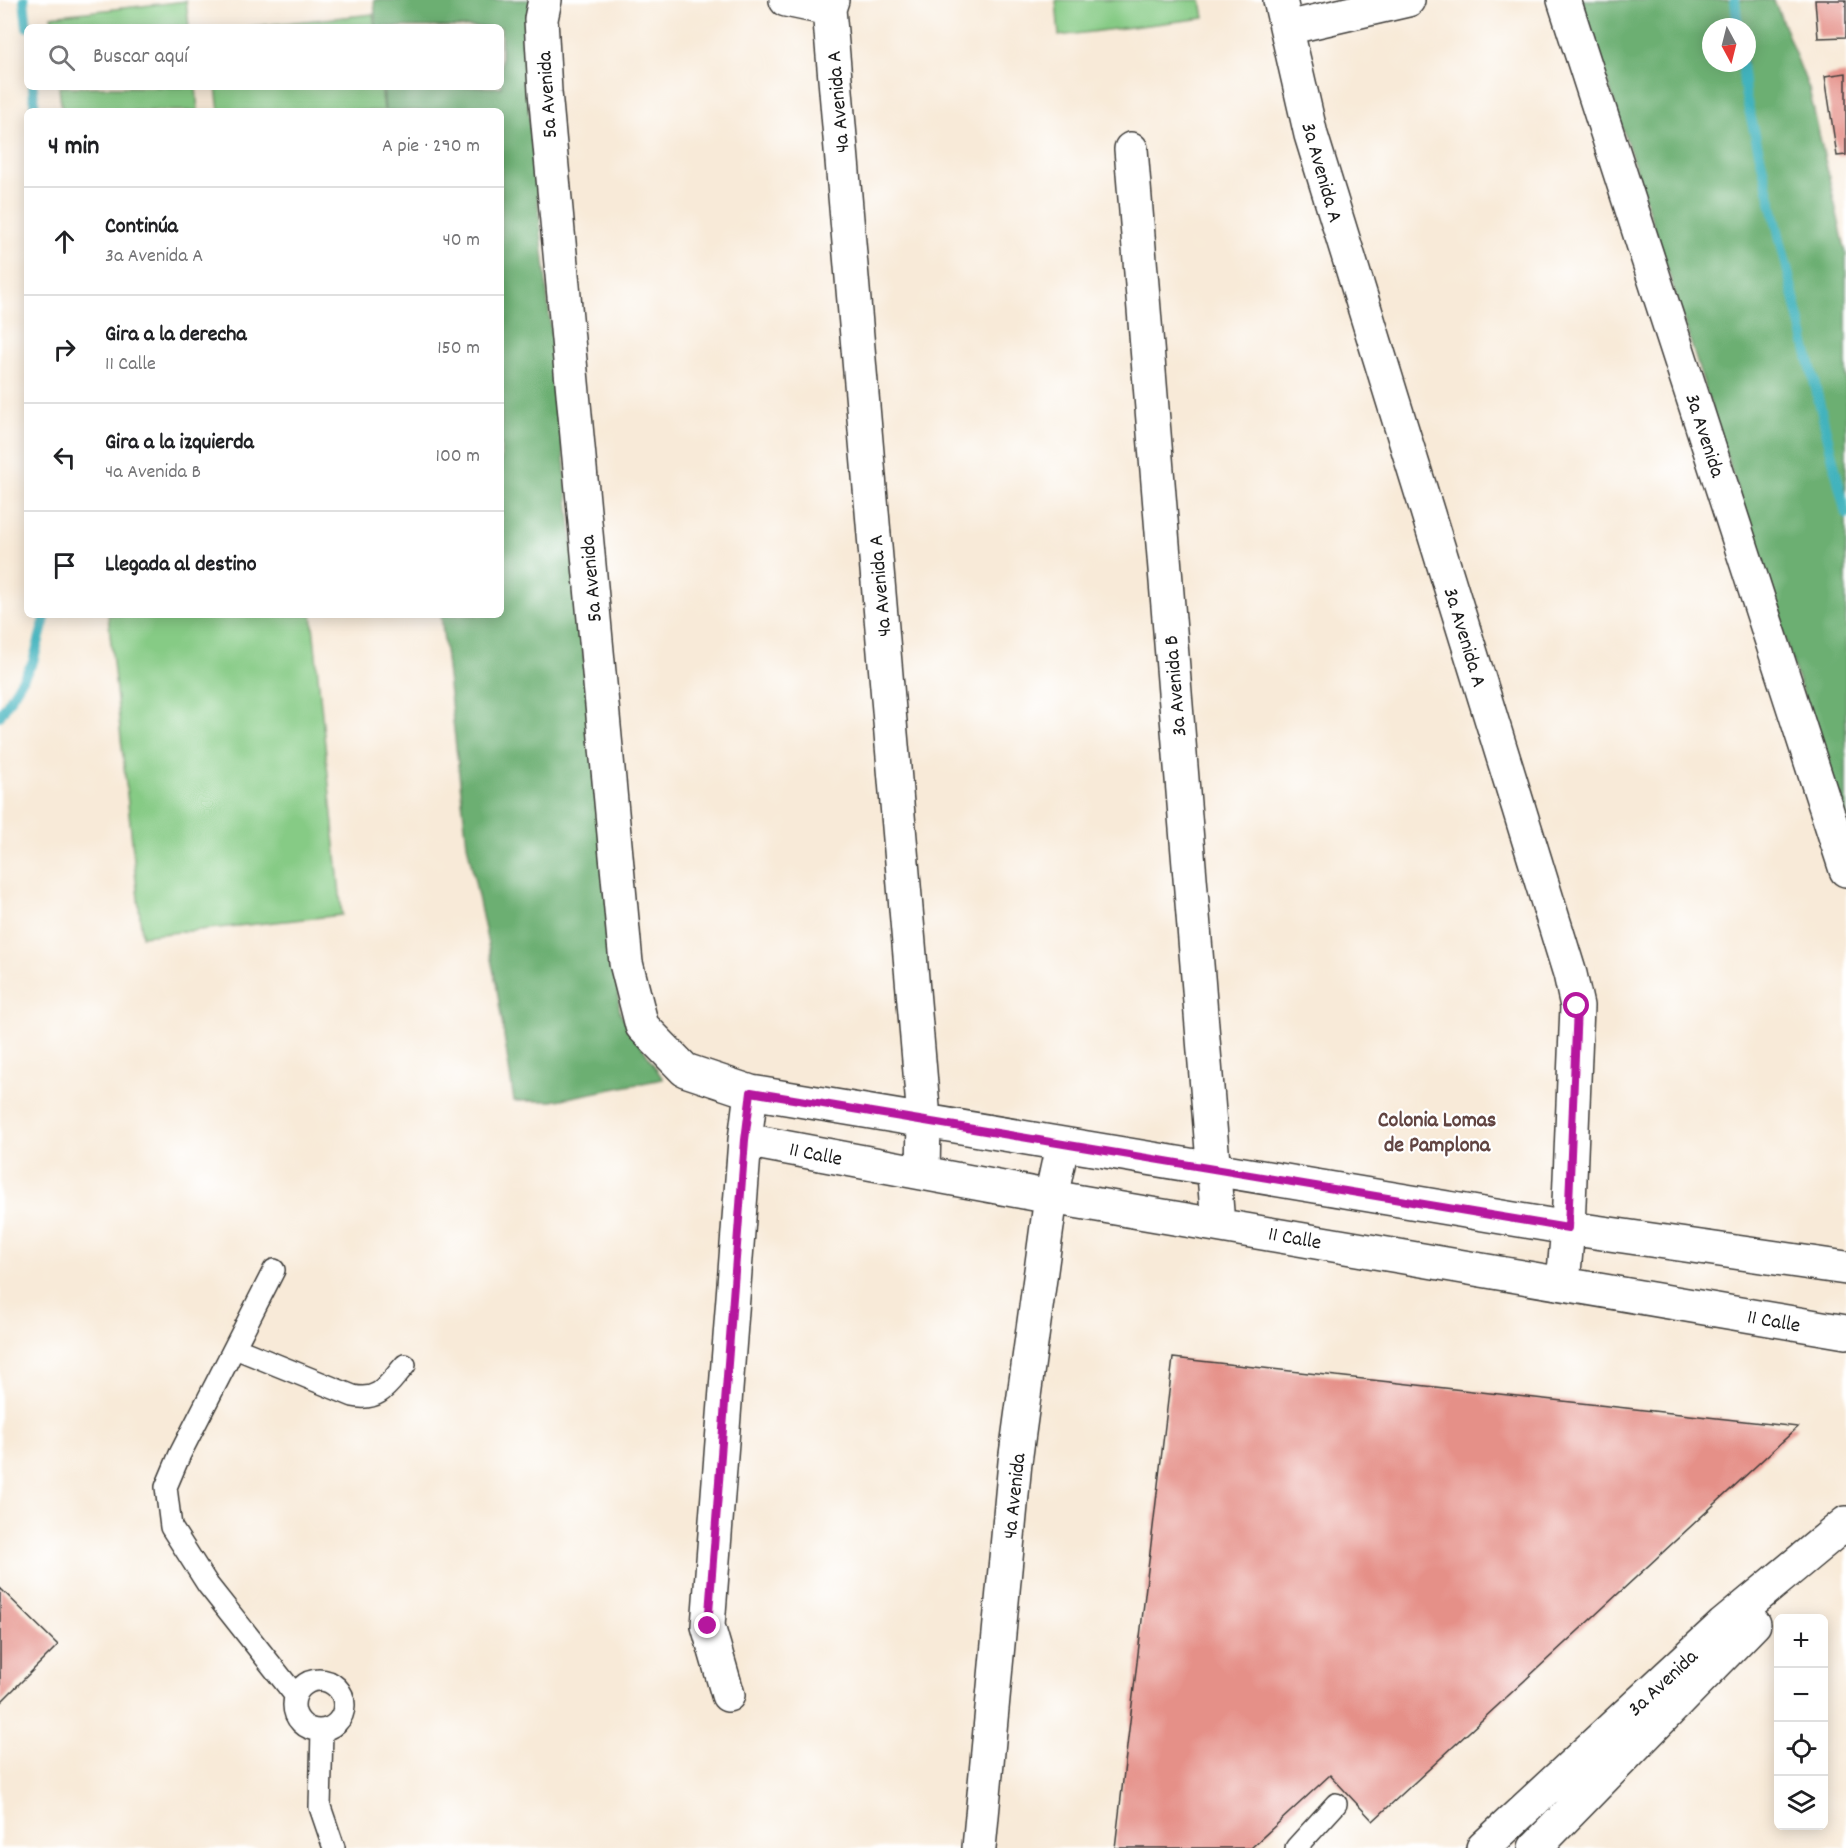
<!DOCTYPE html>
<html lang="es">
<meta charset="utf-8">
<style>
:root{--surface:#fff;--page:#f6f6f6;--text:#202124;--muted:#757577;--line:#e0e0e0}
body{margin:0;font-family:Dekko,sans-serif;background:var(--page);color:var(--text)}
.controls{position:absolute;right:18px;bottom:18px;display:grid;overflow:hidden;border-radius:9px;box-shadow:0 3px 15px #0003}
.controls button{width:54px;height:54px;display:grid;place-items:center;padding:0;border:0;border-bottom:2px solid var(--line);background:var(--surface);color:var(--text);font:30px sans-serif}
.compass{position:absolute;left:1702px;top:18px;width:54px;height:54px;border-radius:50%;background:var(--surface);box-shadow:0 3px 15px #0003;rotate:173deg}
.stop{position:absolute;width:18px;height:18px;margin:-14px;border:4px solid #b5179e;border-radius:50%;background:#fff}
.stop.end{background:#b5179e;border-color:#fff;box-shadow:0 2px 6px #0008}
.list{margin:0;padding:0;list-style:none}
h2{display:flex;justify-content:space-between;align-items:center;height:78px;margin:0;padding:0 24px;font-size:26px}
h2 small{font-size:20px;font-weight:400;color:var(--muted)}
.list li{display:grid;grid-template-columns:39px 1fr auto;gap:18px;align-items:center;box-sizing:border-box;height:108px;padding:0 24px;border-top:2px solid var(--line)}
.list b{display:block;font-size:22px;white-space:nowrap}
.list p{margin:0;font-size:20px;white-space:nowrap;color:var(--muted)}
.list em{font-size:20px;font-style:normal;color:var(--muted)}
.icon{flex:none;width:33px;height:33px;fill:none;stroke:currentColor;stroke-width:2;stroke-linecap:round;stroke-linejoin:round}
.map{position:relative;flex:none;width:1846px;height:1848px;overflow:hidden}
.search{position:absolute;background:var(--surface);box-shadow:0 3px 15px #0003;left:24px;top:24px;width:480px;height:66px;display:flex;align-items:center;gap:15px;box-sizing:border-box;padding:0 21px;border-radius:9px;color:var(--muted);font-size:22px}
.panel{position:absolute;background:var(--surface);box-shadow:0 3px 15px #0003;left:24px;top:108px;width:480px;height:510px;border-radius:9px}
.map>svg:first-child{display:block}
.green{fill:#86cb85;stroke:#517450;stroke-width:1.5}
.forest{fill:#6caf72;stroke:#446647;stroke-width:1.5;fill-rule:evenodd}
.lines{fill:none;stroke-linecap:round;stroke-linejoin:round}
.stream{stroke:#43b3bd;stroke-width:10}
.building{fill:#e59088}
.lane-casing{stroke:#3d3b38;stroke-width:24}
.street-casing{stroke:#3d3b38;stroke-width:36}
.secondary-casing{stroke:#3d3b38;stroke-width:36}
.lane{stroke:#fff;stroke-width:21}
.street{stroke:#fff;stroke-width:33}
.secondary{stroke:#fff;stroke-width:33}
.route{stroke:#b5179e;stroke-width:8}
.labels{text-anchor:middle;stroke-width:4.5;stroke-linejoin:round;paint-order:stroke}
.street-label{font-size:21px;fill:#1c1c1c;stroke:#fff}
.neighbourhood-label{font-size:22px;font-weight:bold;fill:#624542;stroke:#fff}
</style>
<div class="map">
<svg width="1846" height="1848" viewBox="0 0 1846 1848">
<rect width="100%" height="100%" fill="#fff"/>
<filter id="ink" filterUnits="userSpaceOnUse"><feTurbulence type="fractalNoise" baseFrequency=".0167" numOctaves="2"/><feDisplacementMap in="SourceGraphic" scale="12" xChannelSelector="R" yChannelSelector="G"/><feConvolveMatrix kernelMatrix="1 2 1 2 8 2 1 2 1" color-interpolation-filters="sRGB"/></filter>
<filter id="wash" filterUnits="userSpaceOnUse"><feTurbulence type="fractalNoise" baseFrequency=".008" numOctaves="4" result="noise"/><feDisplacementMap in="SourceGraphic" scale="24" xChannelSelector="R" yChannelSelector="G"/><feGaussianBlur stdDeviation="1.35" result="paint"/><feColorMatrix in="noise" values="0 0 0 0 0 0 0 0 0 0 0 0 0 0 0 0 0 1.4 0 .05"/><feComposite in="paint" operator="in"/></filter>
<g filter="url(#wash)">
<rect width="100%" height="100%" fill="#f8ead8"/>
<!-- green -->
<path class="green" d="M 1056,0 L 1201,0 L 1204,18 L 1059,36 Z
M 186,1 L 189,27 L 53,27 L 51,16 Z
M 373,14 L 375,27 L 248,27 Z
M 59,87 L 196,87 L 198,111 L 62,111 Z
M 216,87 L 381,87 L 384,111 L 219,111 Z
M 108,615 L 312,615 L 342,915 L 142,936 Z"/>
<!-- forest -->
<path class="forest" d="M 374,0 L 530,0 L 527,92 L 620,1013 L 663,1079 L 552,1101 L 514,1101 L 496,983 L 467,844 L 441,615 L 501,615 L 501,111 L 385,111 L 383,87 L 501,87 L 501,27 L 376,27 Z
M 1581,0 L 1774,0 L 1809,89 L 1846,253 L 1846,827 C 1755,552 1671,275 1581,0 ZM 1711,27 L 1747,27 L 1747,63 L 1711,63 Z"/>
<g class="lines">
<!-- stream -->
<path class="stream" d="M 24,0 L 27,27
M 1735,0 L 1738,27
M 1742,63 L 1745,93 L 1846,514
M 33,87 L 35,111
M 0,716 L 33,662 L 46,615"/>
</g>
<g id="blocks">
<!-- building -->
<path class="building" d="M 1815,0 L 1846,0 L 1846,37 L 1818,38 Z
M 1846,73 L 1846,155 L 1837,156 L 1825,76 Z
M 1173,1358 L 1798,1427 L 1373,1821 L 1330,1775 L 1251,1848 L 1115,1848 Z
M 0,1588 L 58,1645 L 0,1703 Z"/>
</g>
</g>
<g filter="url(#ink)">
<use href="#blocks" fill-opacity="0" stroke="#3d3b38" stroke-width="1.5"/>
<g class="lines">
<defs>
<path id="lane" d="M 274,1270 L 180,1454 L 166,1487 L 171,1527 L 208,1585 L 295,1695
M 235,1348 L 353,1396 C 380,1402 388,1384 405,1365
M294 1705a25 25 0 1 1 50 0a25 25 0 1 1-50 0Z
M 322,1731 L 320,1807 L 334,1848
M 1296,1848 L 1336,1804"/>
<path id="street" d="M 545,0 L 541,19 L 545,92 L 626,963 L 642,1026 L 685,1070 L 751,1092 L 1568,1228 L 1846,1268
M 786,0 L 829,9
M 832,0 L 829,9 L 924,1119 L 923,1173
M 1280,0 L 1311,135 L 1570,974 L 1577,1006 L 1568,1228 L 1563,1283
M 1564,0 L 1846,870
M 1287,28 L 1408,0
M 1131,149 L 1218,1224
M 745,1140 L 1051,1197 L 1846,1332
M 728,1695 L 708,1626 L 745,1140 L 751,1092
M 979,1848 L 1015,1462 L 1051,1197 L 1062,1146"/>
<path id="secondary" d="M 1483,1848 L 1723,1625 L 1846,1523
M 1535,1848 L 1754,1624"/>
</defs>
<!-- lane casing -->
<use href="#lane" class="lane-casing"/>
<!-- street casing -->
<use href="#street" class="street-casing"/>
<!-- secondary casing -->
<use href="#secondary" class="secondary-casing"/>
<!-- lane -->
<use href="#lane" class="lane"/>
<!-- street -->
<use href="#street" class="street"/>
<!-- secondary -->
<use href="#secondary" class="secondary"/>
</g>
</g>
<g class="lines" filter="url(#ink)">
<!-- route -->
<path class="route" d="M 708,1626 L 745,1140 L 751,1092 L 1568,1228 L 1577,1006"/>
</g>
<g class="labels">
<!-- street labels -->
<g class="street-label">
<text transform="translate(546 95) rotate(-94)" y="7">5a Avenida</text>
<text transform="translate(837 102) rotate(-95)" y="7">4a Avenida A</text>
<text transform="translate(1323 172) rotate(74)" y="7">3a Avenida A</text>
<text transform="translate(1706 435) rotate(72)" y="7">3a Avenida</text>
<text transform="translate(590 579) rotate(-95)" y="7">5a Avenida</text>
<text transform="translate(879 586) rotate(-95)" y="7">4a Avenida A</text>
<text transform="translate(1466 637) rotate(73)" y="7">3a Avenida A</text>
<text transform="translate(1174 686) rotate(-95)" y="7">3a Avenida B</text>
<text transform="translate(816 1153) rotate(11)" y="7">11 Calle</text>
<text transform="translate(1295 1237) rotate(10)" y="7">11 Calle</text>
<text transform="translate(1774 1320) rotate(10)" y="7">11 Calle</text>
<text transform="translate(1013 1496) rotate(-84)" y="7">4a Avenida</text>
<text transform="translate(1662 1682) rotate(-43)" y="7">3a Avenida</text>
</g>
<!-- neighbourhood labels -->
<g class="neighbourhood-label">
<text x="1437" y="1126">Colonia Lomas<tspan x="1437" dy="25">de Pamplona</tspan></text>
</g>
</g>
</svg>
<div class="controls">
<button>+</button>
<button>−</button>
<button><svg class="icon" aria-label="locate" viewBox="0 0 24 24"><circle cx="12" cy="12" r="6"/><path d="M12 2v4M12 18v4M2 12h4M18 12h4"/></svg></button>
<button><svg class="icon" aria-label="layers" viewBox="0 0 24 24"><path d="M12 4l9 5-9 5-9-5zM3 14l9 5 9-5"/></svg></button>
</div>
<svg class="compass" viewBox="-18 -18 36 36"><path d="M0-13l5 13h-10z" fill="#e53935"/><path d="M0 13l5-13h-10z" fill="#757577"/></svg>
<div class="stop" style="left:1577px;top:1006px"></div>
<div class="stop end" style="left:708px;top:1626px"></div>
<div class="search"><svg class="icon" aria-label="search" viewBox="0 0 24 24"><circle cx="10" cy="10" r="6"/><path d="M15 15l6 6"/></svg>Buscar aquí</div>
<section class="panel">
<h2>4 min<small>A pie · 290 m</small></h2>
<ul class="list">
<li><svg class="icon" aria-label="ahead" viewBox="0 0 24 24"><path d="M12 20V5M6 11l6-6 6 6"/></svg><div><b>Continúa</b><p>3a Avenida A</p></div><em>40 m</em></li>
<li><svg class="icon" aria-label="right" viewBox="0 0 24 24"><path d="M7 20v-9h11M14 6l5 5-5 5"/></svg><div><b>Gira a la derecha</b><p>11 Calle</p></div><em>150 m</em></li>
<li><svg class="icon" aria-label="left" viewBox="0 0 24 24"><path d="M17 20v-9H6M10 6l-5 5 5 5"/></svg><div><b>Gira a la izquierda</b><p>4a Avenida B</p></div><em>100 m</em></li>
<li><svg class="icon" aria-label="arrive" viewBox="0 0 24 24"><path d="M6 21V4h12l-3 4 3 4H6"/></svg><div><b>Llegada al destino</b></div></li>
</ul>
</section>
</div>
